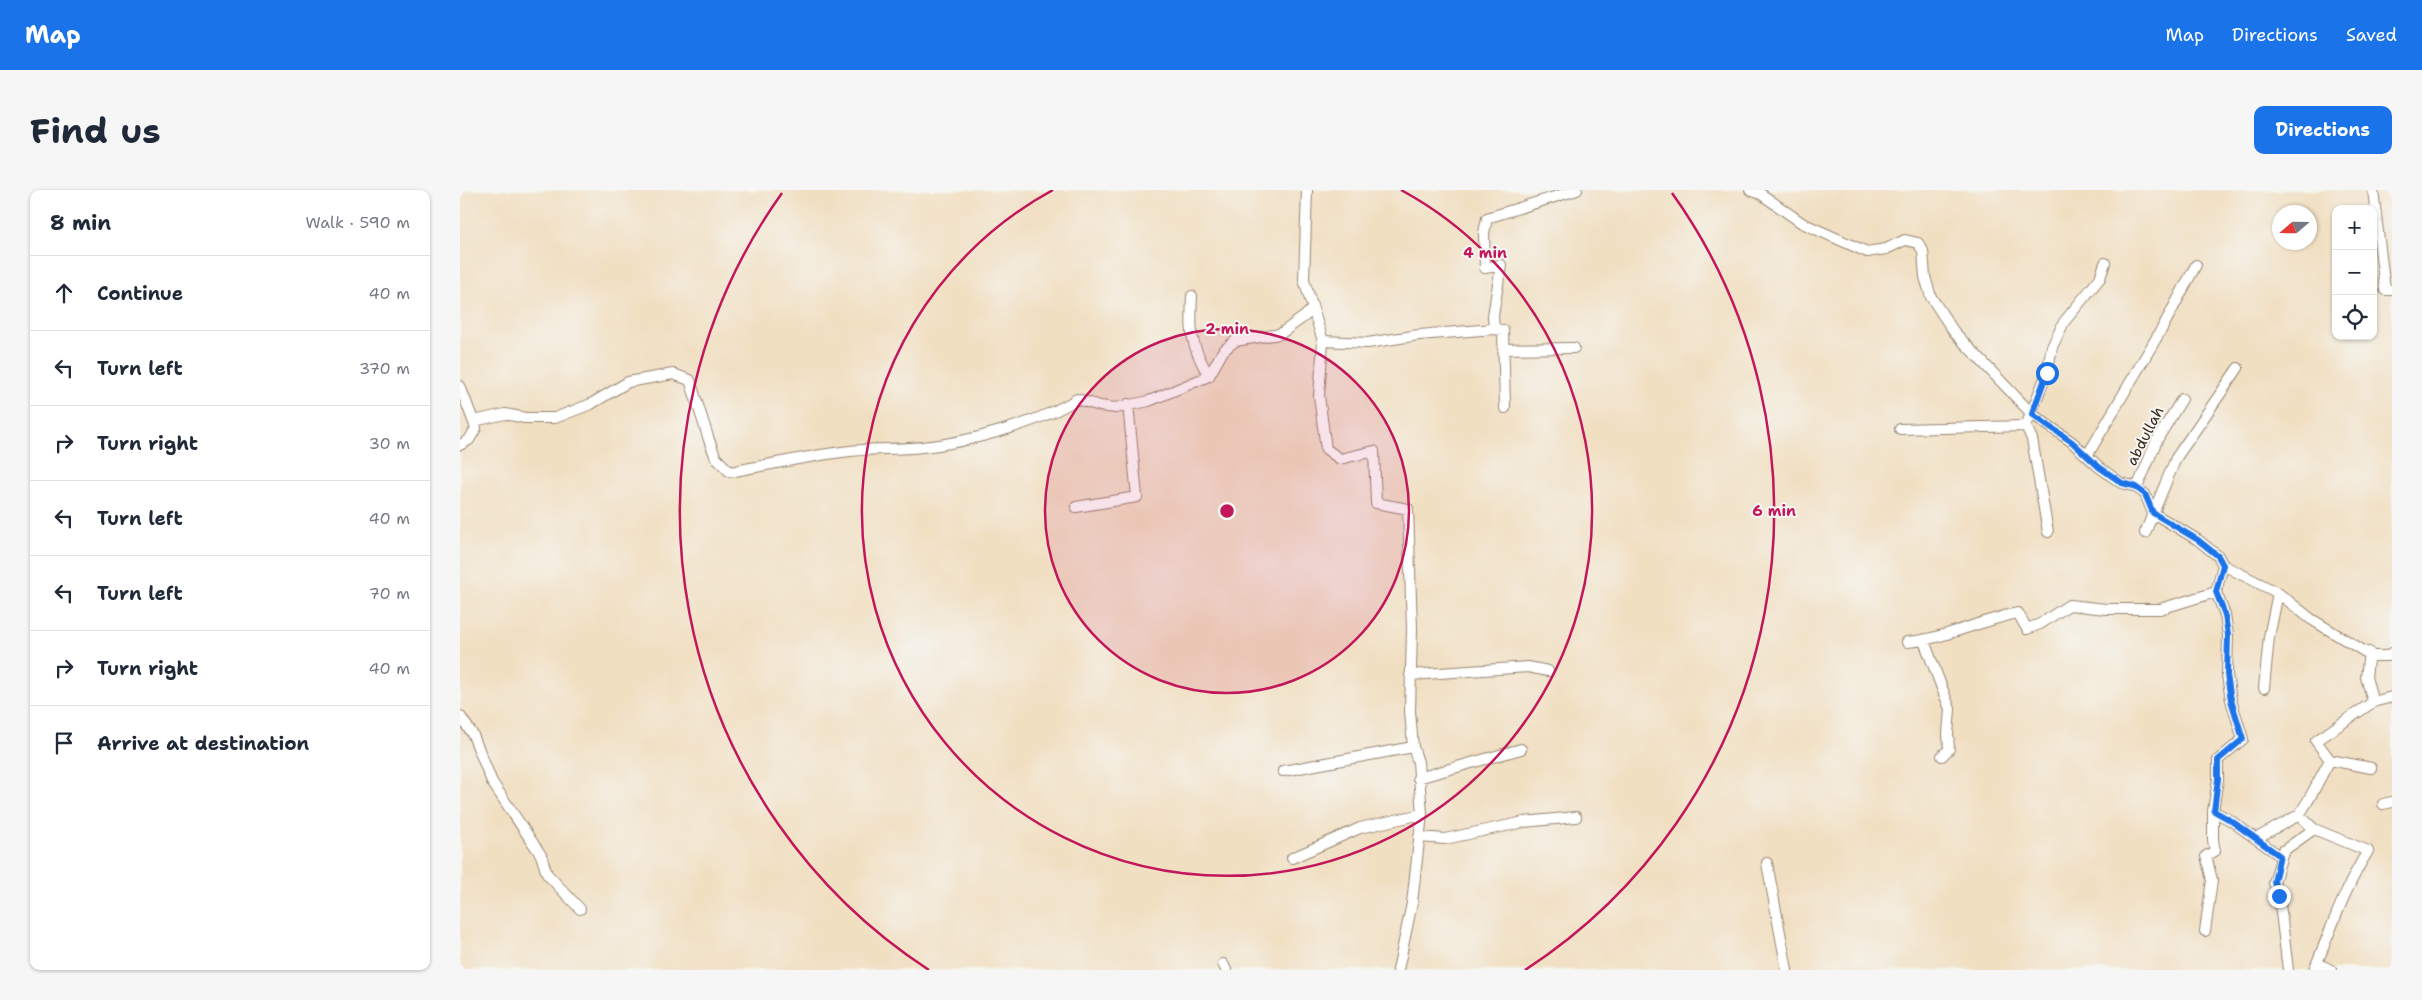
<!DOCTYPE html>
<meta charset="utf-8">
<style>
:root{--surface:#fff;--page:#f6f6f7;--text:#1f2937;--muted:#747a83;--line:#e0e1e3;--accent:#1a73e8}
body{margin:0;font-family:"Shantell Sans",sans-serif;background:var(--page);color:var(--text)}
.controls{position:absolute;right:15px;top:15px;display:grid;overflow:hidden;border-radius:10px;box-shadow:0 1px 4px #0004}
.controls button{width:45px;height:45px;display:grid;place-items:center;padding:0;border:0;border-bottom:1px solid var(--line);background:var(--surface);color:var(--text);font:25px sans-serif}
.compass{position:absolute;left:1812px;top:15px;width:45px;height:45px;border-radius:50%;background:var(--surface);box-shadow:0 1px 4px #0004;rotate:250deg}
.stop{position:absolute;width:15px;height:15px;margin:-11px;border:4px solid #1a73e8;border-radius:50%;background:#fff}
.stop.end{background:#1a73e8;border-color:#fff;box-shadow:0 1px 5px #0008}
.list{margin:0;padding:0;list-style:none}
h2{display:flex;justify-content:space-between;align-items:center;height:65px;margin:0;padding:0 20px;font-size:21px}
h2 small{font-size:16px;font-weight:400;color:var(--muted)}
.list li{display:grid;grid-template-columns:32px 1fr auto;gap:15px;align-items:center;box-sizing:border-box;height:75px;padding:0 20px;border-top:1px solid var(--line)}
.list b{display:block;font-size:19px;white-space:nowrap}
.list em{font-size:16px;font-style:normal;color:var(--muted)}
.icon{flex:none;width:28px;height:28px;fill:none;stroke:currentColor;stroke-width:2;stroke-linecap:round;stroke-linejoin:round}
.map{position:relative;flex:none;width:1932px;height:780px;overflow:hidden;border-radius:10px}
header{display:flex;align-items:center;gap:30px;box-sizing:border-box;height:70px;padding:0 25px;background:var(--accent);color:#fff}
header strong{font-size:24px}
nav{display:flex;gap:28px;margin-inline-start:auto;font-size:18px}
.intro{display:flex;align-items:center;justify-content:space-between;box-sizing:border-box;height:120px;padding:0 30px}
h1{margin:0;font-size:35px}
.button{padding:12px 22px;border-radius:10px;background:var(--accent);color:#fff;font-size:18px;font-weight:700}
main{display:flex;gap:30px;padding:0 30px}
aside{flex:1;background:var(--surface);border-radius:10px;box-shadow:0 1px 4px #0004}
.map>svg:first-child{display:block}
.lines{fill:none;stroke-linecap:round;stroke-linejoin:round}
.minor-casing{stroke:#968470;stroke-width:12}
.minor{stroke:#fff;stroke-width:10}
.route{stroke:#1a73e8;stroke-width:6}
.ring{fill:none;stroke:#c2185b;stroke-width:2.5}
.labels{text-anchor:middle;stroke-width:4;stroke-linejoin:round;paint-order:stroke}
.street-label{font-size:15px;fill:#3b2a1e;stroke:#f6f6f2}
.centre{fill:#c2185b;stroke:#f6f6f2;stroke-width:2.5}
.ring-label{font-size:15px;text-anchor:middle;font-weight:bold;fill:#c2185b;stroke:#f6f6f2;stroke-width:4;stroke-linejoin:round;paint-order:stroke}
</style>
<header>
<strong>Map</strong>
<nav><a>Map</a><a>Directions</a><a>Saved</a></nav>
</header>
<div class="intro"><h1>Find us</h1><a class="button">Directions</a></div>
<main>
<aside>
<h2>8 min<small>Walk · 590 m</small></h2>
<ul class="list">
<li><svg class="icon" aria-label="ahead" viewBox="0 0 24 24"><path d="M12 20V5M6 11l6-6 6 6"/></svg><div><b>Continue</b></div><em>40 m</em></li>
<li><svg class="icon" aria-label="left" viewBox="0 0 24 24"><path d="M17 20v-9H6M10 6l-5 5 5 5"/></svg><div><b>Turn left</b></div><em>370 m</em></li>
<li><svg class="icon" aria-label="right" viewBox="0 0 24 24"><path d="M7 20v-9h11M14 6l5 5-5 5"/></svg><div><b>Turn right</b></div><em>30 m</em></li>
<li><svg class="icon" aria-label="left" viewBox="0 0 24 24"><path d="M17 20v-9H6M10 6l-5 5 5 5"/></svg><div><b>Turn left</b></div><em>40 m</em></li>
<li><svg class="icon" aria-label="left" viewBox="0 0 24 24"><path d="M17 20v-9H6M10 6l-5 5 5 5"/></svg><div><b>Turn left</b></div><em>70 m</em></li>
<li><svg class="icon" aria-label="right" viewBox="0 0 24 24"><path d="M7 20v-9h11M14 6l5 5-5 5"/></svg><div><b>Turn right</b></div><em>40 m</em></li>
<li><svg class="icon" aria-label="arrive" viewBox="0 0 24 24"><path d="M6 21V4h12l-3 4 3 4H6"/></svg><div><b>Arrive at destination</b></div></li>
</ul>
</aside>
<div class="map">
<svg width="1932" height="780" viewBox="0 0 1932 780">
<rect width="100%" height="100%" fill="#f6f6f2"/>
<filter id="ink" filterUnits="userSpaceOnUse"><feTurbulence type="fractalNoise" baseFrequency=".02" numOctaves="2"/><feDisplacementMap in="SourceGraphic" scale="10" xChannelSelector="R" yChannelSelector="G"/><feConvolveMatrix kernelMatrix="1 2 1 2 8 2 1 2 1" color-interpolation-filters="sRGB"/></filter>
<filter id="wash" filterUnits="userSpaceOnUse"><feTurbulence type="fractalNoise" baseFrequency=".0096" numOctaves="4" result="noise"/><feDisplacementMap in="SourceGraphic" scale="20" xChannelSelector="R" yChannelSelector="G"/><feGaussianBlur stdDeviation="1.12" result="paint"/><feColorMatrix in="noise" values="0 0 0 0 0 0 0 0 0 0 0 0 0 0 0 0 0 1.4 0 .05"/><feComposite in="paint" operator="in"/></filter>
<g filter="url(#wash)">
<rect width="100%" height="100%" fill="#f1dfc2"/>
</g>
<g filter="url(#ink)">
<g class="lines">
<defs>
<path id="minor" d="M 847,0 L 844,90 L 863,151 L 859,206 L 866,259 L 880,269 L 914,261 L 916,313 L 948,319 L 952,439 L 950,521 L 953,557 L 958,572 L 962,624 L 952,713 L 938,780
M 1290,0 L 1301,4 L 1342,33 L 1407,62 L 1426,59 L 1445,50 L 1458,53 L 1463,61 L 1465,87 L 1471,107 L 1494,142 L 1572,224 L 1612,252 L 1639,277 L 1661,293 L 1674,296 L 1685,304 L 1693,323 L 1738,350 L 1758,366 L 1763,375 L 1818,403 L 1851,429 L 1912,466 L 1928,466 L 1932,463
M 1913,0 L 1925,100 L 1932,100
M 732,106 C 730,142 730,154 749,186
M 1034,139 L 1043,140 L 1045,218
M 863,151 L 908,153 L 959,145 L 1034,139 L 1033,126 L 1041,75 L 1025,78 L 1024,43 L 1027,28 L 1117,0
M 1043,159 L 1114,158
M 0,196 L 16,238 L 9,250 L 0,255
M 14,231 L 45,224 L 65,228 L 95,228 L 131,214 L 168,192 L 213,184 L 230,190 L 249,250 L 256,268 L 270,282 C 307,275 344,267 382,262 C 408,258 435,260 462,257 C 507,253 579,233 617,209 L 640,216 L 656,218 L 689,211 L 749,186 L 763,161 L 775,151 L 820,144 L 845,126 L 852,119
M 1566,236 L 1572,249 L 1588,342
M 1440,239 L 1566,236 L 1587,183 L 1592,157 L 1604,132 L 1640,88 L 1645,73
M 1627,266 L 1704,135 L 1736,75
M 1677,298 L 1697,250 L 1722,209
M 616,317 L 677,307 L 668,214
M 1685,343 L 1716,268 L 1778,178
M 1763,375 L 1756,402 L 1765,425 L 1768,445 L 1767,485 L 1771,510 L 1783,549 L 1758,570 L 1758,589 L 1753,621 L 1770,630 L 1820,666
M 1464,451 L 1490,519 L 1488,544 L 1489,559 L 1482,566
M 1447,452 C 1485,449 1521,430 1558,423 L 1567,439 L 1580,434 L 1609,415 L 1646,419 L 1700,419 L 1756,402
M 1909,462 L 1906,487 L 1913,512
M 950,485 L 1068,477 L 1088,481
M 1804,498 L 1809,447 L 1818,403
M 0,526 L 13,545 L 32,592 L 81,665 L 87,684 L 120,719
M 1870,570 L 1911,578
M 823,581 L 953,557
M 958,588 L 1061,559
M 1923,614 L 1932,612
M 959,647 L 985,649 L 1064,632 L 1116,627
M 1797,648 L 1839,625
M 832,668 L 900,638 L 962,624
M 1307,673 L 1327,780
M 1745,741 L 1752,690 L 1746,666 L 1755,661 L 1753,650 L 1753,621
M 1857,773 L 1871,780
M 763,774 L 766,780
M 1828,780 L 1819,706 L 1814,693 L 1823,661 L 1854,639
M 1854,780 C 1871,740 1884,699 1908,661 L 1854,639 L 1839,625 C 1851,608 1859,589 1870,570 L 1856,551 L 1913,512 L 1932,507"/>
</defs>
<!-- minor casing -->
<use href="#minor" class="minor-casing"/>
<!-- minor -->
<use href="#minor" class="minor"/>
</g>
</g>
<g class="lines" filter="url(#ink)">
<!-- route -->
<path class="route" d="M 1587,183 L 1572,224 L 1612,252 L 1639,277 L 1662,293 L 1674,296 L 1685,304 L 1693,323 L 1738,350 L 1758,366 L 1763,375 L 1756,402 L 1765,425 L 1768,445 L 1767,485 L 1771,510 L 1783,549 L 1758,570 L 1758,589 L 1754,621 L 1770,630 L 1820,666 L 1814,692 L 1819,706"/>
</g>
<!-- distance rings -->
<circle cx="767" cy="321" r="182" fill="#c2185b" fill-opacity=".12"/>
<g class="ring">
<circle cx="767" cy="321" r="182"/>
<path d="M941 0A365 365 0 1 1 593 0"/>
<path d="M469 780A547 547 0 0 1 322 3M1212 3A547 547 0 0 1 1065 780"/>
</g>
<g class="labels">
<!-- street labels -->
<g class="street-label">
<text transform="translate(1685 246) rotate(-63)" y="5">abdullah</text>
</g>
</g>
<circle cx="767" cy="321" r="8" class="centre"/>
<g class="ring-label">
<text x="1025" y="68">4 min</text>
<text x="767" y="144">2 min</text>
<text x="1314" y="326">6 min</text>
</g>
</svg>
<div class="controls">
<button>+</button>
<button>−</button>
<button><svg class="icon" aria-label="locate" viewBox="0 0 24 24"><circle cx="12" cy="12" r="6"/><path d="M12 2v4M12 18v4M2 12h4M18 12h4"/></svg></button>
</div>
<svg class="compass" viewBox="-18 -18 36 36"><path d="M0-13l5 13h-10z" fill="#e53935"/><path d="M0 13l5-13h-10z" fill="#747a83"/></svg>
<div class="stop" style="left:1587px;top:183px"></div>
<div class="stop end" style="left:1819px;top:706px"></div>
</div>
</main>
